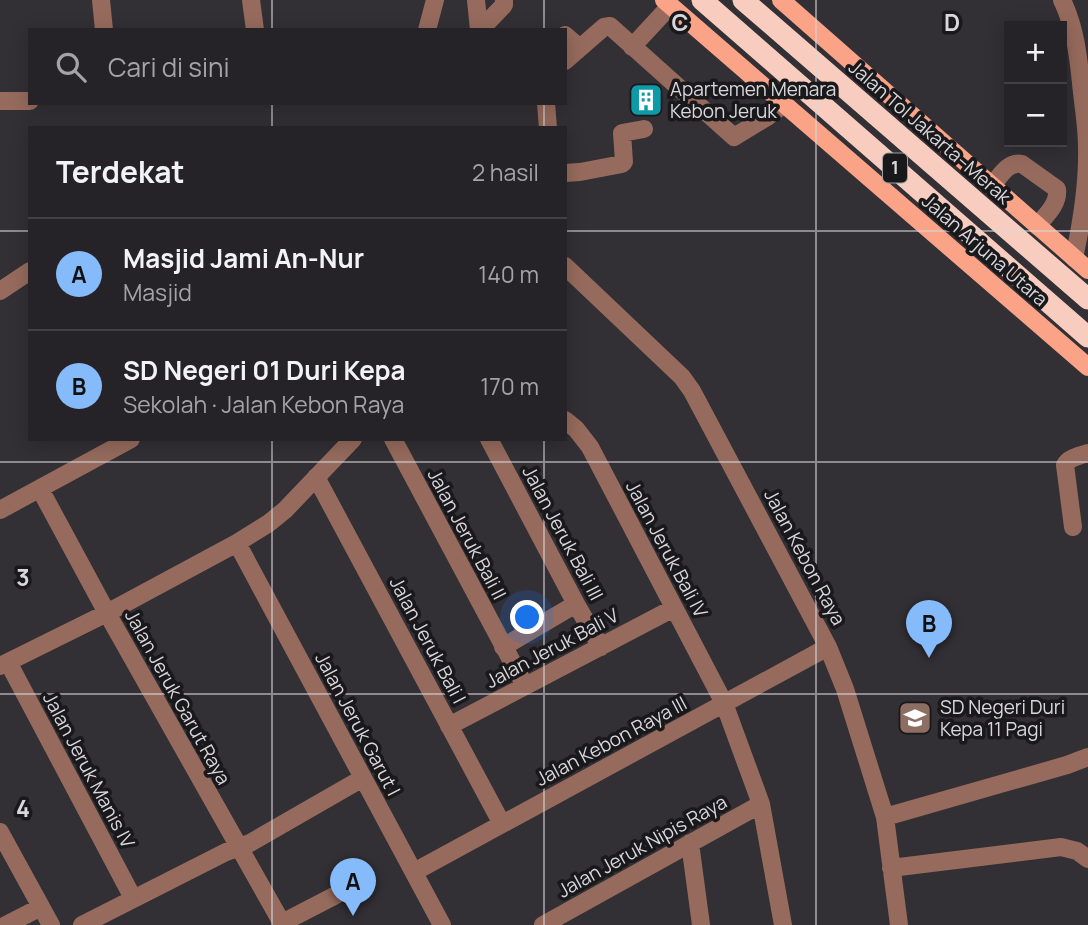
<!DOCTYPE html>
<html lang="id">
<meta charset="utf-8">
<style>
:root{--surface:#262328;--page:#2e2b30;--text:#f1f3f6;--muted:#a4a4a8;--line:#424045;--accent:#86bbfb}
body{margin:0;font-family:Manrope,sans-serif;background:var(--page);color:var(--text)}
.controls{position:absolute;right:21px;top:21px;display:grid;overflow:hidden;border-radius:0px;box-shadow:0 4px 18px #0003}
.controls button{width:63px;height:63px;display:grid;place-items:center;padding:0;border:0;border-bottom:2px solid var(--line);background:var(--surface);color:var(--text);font:35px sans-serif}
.you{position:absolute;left:528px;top:618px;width:24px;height:24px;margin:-18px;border:5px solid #fff;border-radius:50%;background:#1a73e8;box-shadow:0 0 0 10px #1a73e833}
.badge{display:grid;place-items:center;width:46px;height:46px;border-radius:50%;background:var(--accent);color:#111;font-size:23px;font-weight:700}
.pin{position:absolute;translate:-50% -58px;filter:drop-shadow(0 2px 4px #0008)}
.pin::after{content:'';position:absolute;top:37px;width:24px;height:21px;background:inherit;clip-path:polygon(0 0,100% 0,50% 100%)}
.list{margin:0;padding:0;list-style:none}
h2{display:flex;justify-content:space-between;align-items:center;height:91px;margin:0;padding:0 28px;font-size:30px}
h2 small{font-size:23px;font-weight:400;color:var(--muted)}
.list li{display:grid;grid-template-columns:46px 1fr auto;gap:21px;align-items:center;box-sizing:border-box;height:112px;padding:0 28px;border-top:2px solid var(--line)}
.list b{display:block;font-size:26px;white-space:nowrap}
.list p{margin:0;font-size:23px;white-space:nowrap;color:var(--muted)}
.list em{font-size:23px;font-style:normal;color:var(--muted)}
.icon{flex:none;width:38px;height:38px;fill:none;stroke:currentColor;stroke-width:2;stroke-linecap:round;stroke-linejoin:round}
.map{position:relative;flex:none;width:1088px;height:925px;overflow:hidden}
.search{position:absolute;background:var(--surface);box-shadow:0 4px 18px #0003;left:28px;top:28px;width:539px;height:77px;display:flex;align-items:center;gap:18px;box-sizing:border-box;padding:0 24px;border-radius:0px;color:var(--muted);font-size:26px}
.panel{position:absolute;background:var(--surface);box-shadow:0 4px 18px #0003;left:28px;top:126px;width:539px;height:315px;border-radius:0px}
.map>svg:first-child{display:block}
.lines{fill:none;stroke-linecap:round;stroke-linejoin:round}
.minor{stroke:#966b5d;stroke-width:18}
.major{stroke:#fba387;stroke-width:18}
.highway{stroke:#f8cdbf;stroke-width:21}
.grid{fill:none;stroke:#d9d7db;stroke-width:2;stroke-opacity:0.55}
.labels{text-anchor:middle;stroke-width:7;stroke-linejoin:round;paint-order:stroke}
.shield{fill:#19181a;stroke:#9f9ea1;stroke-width:2}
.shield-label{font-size:18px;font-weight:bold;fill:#d9d7db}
.poi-label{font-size:19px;fill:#d9d7db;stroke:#19181a;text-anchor:start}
.street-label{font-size:19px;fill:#d9d7db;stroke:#19181a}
.grid-label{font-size:23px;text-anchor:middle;font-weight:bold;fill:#d9d7db;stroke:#19181a;stroke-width:7;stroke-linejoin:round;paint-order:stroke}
</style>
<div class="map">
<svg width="1088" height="925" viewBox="0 0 1088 925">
<rect width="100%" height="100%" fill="#322f35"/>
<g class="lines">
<!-- minor -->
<path class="minor" d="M 101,0 L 104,30
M 251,0 L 255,30
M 476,0 L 479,30
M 1062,0 C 1075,27 1078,54 1081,83 C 1083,104 1087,126 1087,147 C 1088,185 1082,221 1074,258
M 427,30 L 435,0
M 480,30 L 504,5 L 504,0
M 565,35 L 580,48
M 632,47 L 670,6
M 565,61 L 604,27 L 610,26 L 734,137 L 767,117 L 784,104
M 0,101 L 30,101
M 546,103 L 548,128
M 565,173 L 580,172 L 622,164 L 624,162 L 622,133 L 644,129
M 992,186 C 1000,176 1008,161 1022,164 L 1057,189 C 1059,204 1046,215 1037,226
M 565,266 L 682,377 L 692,391 L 828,647 L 845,689 L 885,817 L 899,925
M 0,291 L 30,271
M 565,420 L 576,429 L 590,447 L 724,703 L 761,804 L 783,925
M 393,439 L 525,686
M 489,439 L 576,604 L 601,647
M 316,477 L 502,824
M 40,489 L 107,613 L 283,925
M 0,510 L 131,439
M 1073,527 L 1065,465 C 1069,457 1080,456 1088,453
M 237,543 L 442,925
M 503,647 L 576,604
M 8,662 L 133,898
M 0,666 L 107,613 L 237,543 L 269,523 L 285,510 L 353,439
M 449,726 L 674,608
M 885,817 L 1067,765 L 1088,757
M 0,832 L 51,925
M 690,843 L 701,925
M 891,868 L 1061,847 L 1077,851 L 1088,859
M 414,872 L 828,647
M 282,923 L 336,895
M 6,925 L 41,907
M 82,925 L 226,852 L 250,843 L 363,778
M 543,925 L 761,804"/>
<!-- major -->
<path class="major" d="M 664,0 L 1088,367
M 781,0 L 1088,270"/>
<!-- highway -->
<path class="highway" d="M 702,0 L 1088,337
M 743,0 L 1088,299"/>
</g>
<!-- grid -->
<path class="grid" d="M 272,0 L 272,30M 544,0 L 544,30M 816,0 L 816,925M 272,103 L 272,128M 544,103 L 544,128M 0,231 L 30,231M 565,231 L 1088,231M 272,439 L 272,925M 544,439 L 544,925M 0,462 L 1088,462M 0,694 L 1088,694"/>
<!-- icons -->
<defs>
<symbol id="building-square" viewBox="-11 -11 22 22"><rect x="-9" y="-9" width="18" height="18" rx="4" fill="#0f9aa8" stroke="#19181a"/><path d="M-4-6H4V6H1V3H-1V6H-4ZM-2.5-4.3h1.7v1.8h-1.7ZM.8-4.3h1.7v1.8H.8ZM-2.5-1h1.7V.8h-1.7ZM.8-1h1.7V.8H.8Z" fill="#fff"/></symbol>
<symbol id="school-square" viewBox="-11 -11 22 22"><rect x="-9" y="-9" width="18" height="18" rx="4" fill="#8d6e63" stroke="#19181a"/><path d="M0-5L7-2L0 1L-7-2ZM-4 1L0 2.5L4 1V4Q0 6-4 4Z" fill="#fff"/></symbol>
</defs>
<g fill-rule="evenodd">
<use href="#building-square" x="627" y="81" width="38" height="38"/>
<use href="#school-square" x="896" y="699" width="38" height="38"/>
</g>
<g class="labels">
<!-- shield labels -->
<rect class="shield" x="883" y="153.5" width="24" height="29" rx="5"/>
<g class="shield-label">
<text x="895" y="174">1</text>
</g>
<!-- poi labels -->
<g class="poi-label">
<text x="670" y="96">Apartemen Menara<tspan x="670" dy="22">Kebon Jeruk</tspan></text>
<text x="940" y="714">SD Negeri Duri<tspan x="940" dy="22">Kepa 11 Pagi</tspan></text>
</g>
<!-- street labels -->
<g class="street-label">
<text transform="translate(930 132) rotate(41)" y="7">Jalan Tol Jakarta–Merak</text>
<text transform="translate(985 250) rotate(41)" y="7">Jalan Arjuna Utara</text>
<text transform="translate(563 533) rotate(62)" y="7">Jalan Jeruk Bali III</text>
<text transform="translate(467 534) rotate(62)" y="7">Jalan Jeruk Bali II</text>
<text transform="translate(667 549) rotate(62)" y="7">Jalan Jeruk Bali IV</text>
<text transform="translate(805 557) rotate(62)" y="7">Jalan Kebon Raya</text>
<text transform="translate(428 640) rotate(62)" y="7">Jalan Jeruk Bali I</text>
<text transform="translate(552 648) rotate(-28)" y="7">Jalan Jeruk Bali V</text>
<text transform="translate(178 697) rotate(61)" y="7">Jalan Jeruk Garut Raya</text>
<text transform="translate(358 724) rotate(62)" y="7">Jalan Jeruk Garut I</text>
<text transform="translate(611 741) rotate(-28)" y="7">Jalan Kebon Raya III</text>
<text transform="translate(89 770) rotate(62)" y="7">Jalan Jeruk Manis IV</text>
<text transform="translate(642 846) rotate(-29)" y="7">Jalan Jeruk Nipis Raya</text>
</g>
</g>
<g class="grid-label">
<text x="680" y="31">C</text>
<text x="952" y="31">D</text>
<text x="23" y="586">3</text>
<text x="23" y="817">4</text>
</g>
</svg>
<div class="controls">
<button>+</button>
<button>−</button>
</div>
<div class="you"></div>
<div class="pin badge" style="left:353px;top:916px">A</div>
<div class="pin badge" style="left:929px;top:658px">B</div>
<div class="search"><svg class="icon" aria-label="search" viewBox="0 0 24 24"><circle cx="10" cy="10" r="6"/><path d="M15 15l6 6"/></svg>Cari di sini</div>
<section class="panel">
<h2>Terdekat<small>2 hasil</small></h2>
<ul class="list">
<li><span class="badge">A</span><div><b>Masjid Jami An-Nur</b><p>Masjid</p></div><em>140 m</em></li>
<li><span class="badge">B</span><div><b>SD Negeri 01 Duri Kepa</b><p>Sekolah · Jalan Kebon Raya</p></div><em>170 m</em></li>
</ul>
</section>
</div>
